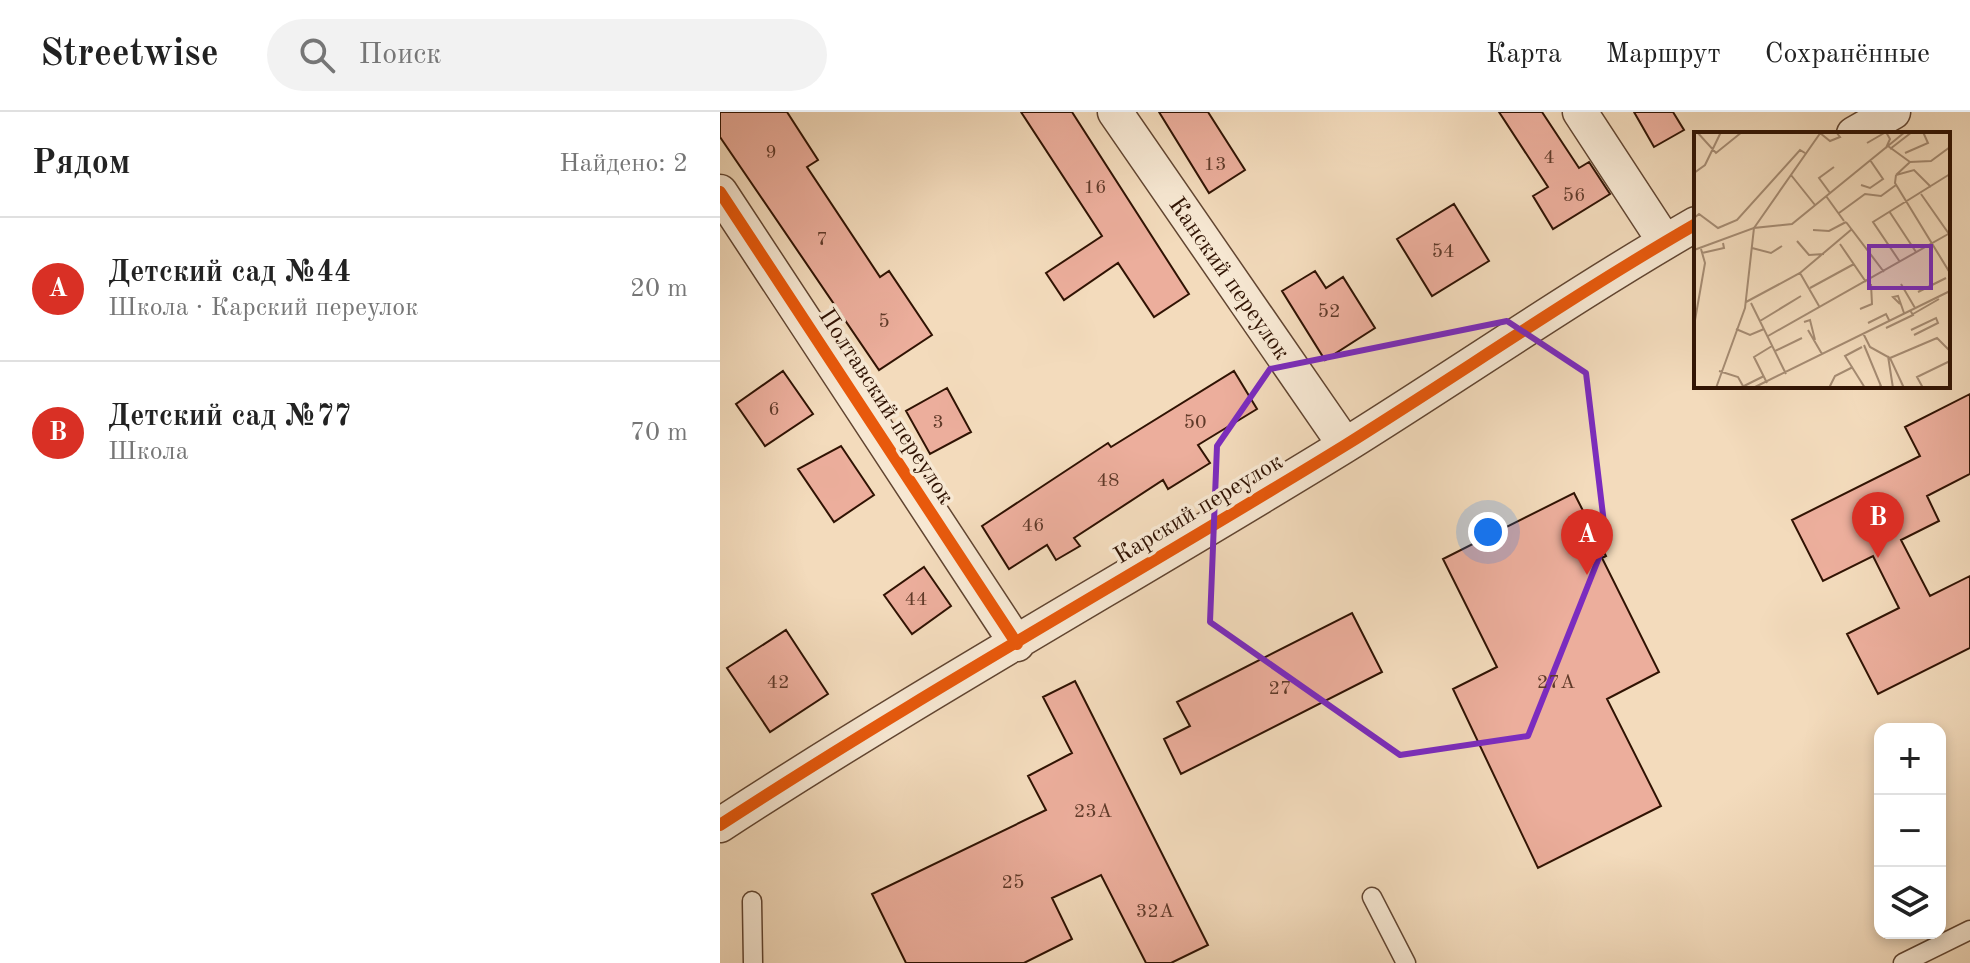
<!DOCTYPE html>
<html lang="ru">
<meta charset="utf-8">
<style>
:root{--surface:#fff;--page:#f2f2f2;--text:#222;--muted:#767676;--line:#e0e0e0;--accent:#d93025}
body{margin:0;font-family:"Old Standard TT",serif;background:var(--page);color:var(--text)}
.controls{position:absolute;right:24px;bottom:24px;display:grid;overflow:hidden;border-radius:16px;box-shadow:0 4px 12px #0003}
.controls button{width:72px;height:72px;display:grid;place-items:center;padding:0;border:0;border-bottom:2px solid var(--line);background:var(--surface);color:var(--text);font:40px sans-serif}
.you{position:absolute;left:768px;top:420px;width:28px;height:28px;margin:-20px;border:6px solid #fff;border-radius:50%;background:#1a73e8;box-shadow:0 0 0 12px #1a73e833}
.badge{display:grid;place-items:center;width:52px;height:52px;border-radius:50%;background:var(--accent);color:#fff;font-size:26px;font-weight:700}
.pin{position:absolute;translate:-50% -66px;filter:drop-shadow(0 2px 4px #0008)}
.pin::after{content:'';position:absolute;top:42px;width:28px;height:24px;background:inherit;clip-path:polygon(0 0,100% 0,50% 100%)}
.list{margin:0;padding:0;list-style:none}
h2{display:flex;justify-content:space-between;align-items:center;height:104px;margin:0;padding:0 32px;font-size:34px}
h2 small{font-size:26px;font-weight:400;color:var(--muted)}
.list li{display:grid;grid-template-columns:52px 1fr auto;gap:24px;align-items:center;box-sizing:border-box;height:144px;padding:0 32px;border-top:2px solid var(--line)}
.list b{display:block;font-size:30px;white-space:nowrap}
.list p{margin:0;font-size:26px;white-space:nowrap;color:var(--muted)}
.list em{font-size:26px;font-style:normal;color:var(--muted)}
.icon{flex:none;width:44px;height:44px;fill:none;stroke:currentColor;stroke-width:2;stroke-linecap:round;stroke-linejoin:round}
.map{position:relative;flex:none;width:1250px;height:851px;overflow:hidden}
header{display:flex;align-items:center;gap:48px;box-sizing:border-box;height:112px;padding:0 40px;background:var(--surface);border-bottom:2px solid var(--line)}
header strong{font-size:38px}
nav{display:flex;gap:44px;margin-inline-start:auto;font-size:28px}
.search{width:560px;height:72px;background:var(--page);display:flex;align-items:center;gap:20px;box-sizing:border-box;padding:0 28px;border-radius:44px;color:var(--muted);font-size:30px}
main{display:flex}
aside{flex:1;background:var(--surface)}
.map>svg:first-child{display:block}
.building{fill:#ecae9c;stroke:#301303;stroke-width:2}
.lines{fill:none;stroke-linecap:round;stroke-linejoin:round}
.lane-casing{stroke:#614531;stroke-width:21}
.street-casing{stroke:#614531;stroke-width:37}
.lane{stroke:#f7e8d3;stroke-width:18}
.street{stroke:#f7e8d3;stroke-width:34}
.cycleway-casing{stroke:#f7e8d3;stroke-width:17}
.cycleway{stroke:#e8590c;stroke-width:12}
.marked{fill:none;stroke:#7b2cbf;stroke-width:6;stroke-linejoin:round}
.labels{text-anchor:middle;stroke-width:7;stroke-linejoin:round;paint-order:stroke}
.number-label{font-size:20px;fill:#5f3a29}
.street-label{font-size:24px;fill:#301303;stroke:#f7e8d3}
.inset-road{fill:none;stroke:#a58b72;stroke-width:2}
.view{fill:#7b2cbf;fill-opacity:0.15;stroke:#7b2cbf;stroke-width:4}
.inset-edge{fill:none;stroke:#301303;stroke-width:4}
</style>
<header>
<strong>Streetwise</strong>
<div class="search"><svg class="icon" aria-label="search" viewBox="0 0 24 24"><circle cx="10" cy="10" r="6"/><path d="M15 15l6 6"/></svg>Поиск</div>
<nav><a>Карта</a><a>Маршрут</a><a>Сохранённые</a></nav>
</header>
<main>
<aside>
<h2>Рядом<small>Найдено: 2</small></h2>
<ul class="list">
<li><span class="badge">A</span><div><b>Детский сад №44</b><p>Школа · Карский переулок</p></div><em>20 m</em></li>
<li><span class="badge">B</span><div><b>Детский сад №77</b><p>Школа</p></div><em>70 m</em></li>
</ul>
</aside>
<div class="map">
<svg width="1250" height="851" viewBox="0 0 1250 851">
<rect width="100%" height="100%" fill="#f3dbbc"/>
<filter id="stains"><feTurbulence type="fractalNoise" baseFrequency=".0025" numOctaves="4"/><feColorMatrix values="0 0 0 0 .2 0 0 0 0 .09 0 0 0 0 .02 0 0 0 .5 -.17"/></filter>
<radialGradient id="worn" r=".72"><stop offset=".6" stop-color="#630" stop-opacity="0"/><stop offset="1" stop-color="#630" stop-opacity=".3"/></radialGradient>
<!-- building -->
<path class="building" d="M 0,0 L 67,0 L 98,48 L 87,55 L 160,165 L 169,159 L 212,223 L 159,258 L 0,25 Z
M 301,0 L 352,0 L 469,182 L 434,205 L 398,151 L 344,188 L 326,161 L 382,124 Z
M 439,0 L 488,0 L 525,58 L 489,81 Z
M 779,0 L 822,0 L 859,56 L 869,50 L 890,82 L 833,117 L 813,84 L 828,75 Z
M 914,0 L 953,0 L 964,18 L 934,35 Z
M 734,92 L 769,149 L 712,184 L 677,127 Z
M 595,159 L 606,176 L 623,165 L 655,216 L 605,248 L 562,179 Z
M 63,259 L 93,302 L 45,334 L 16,292 Z
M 514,259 L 537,297 L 478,333 L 490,351 L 448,377 L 443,368 L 354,426 L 360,434 L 336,448 L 327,433 L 289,457 L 262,414 L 388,331 L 391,335 Z
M 227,276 L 251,320 L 210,342 L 186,299 Z
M 1250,282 L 1250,362 L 1207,384 L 1219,409 L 1181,428 L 1210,484 L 1250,464 L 1250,536 L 1158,582 L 1127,522 L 1179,496 L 1153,444 L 1103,469 L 1072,408 L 1200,344 L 1185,315 Z
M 121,334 L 154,383 L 114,410 L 78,357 Z
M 854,381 L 886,444 L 882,446 L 939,560 L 887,587 L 941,694 L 818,756 L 733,577 L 777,555 L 723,447 Z
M 204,455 L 231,494 L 192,522 L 164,483 Z
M 632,501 L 662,560 L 461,662 L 444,627 L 470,614 L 457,590 Z
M 66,518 L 108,582 L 50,620 L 7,556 Z
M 355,569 L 488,833 L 451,851 L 426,851 L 381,763 L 332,786 L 352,827 L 304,851 L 186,851 L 152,782 L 326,698 L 308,664 L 352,641 L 323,585 Z"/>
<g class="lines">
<defs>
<path id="lane" d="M 652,785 L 686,851
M 32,789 L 33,851
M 1183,851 L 1250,818"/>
<path id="street" d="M 395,0 L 625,333
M 860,0 L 945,130
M 1134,22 L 1173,0
M 0,80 L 297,532
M 0,713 C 204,580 416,462 624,334 C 741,261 856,181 976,112"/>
</defs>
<!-- lane casing -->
<use href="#lane" class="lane-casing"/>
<!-- street casing -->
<use href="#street" class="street-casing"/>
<!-- lane -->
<use href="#lane" class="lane"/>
<!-- street -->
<use href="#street" class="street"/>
<defs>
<path id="cycleway" d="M 0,80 L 297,532
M 0,713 C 204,580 416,462 624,334 C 741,261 856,181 976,112"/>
</defs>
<!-- cycleway casing -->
<use href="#cycleway" class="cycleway-casing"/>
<!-- cycleway -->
<use href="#cycleway" class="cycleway"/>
</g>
<!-- marked area -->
<path class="marked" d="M 787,209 L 866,261 L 886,428 L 808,624 L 680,643 L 490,510 L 497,334 L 550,257 Z"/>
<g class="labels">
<!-- number labels -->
<g class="number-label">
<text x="51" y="46">9</text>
<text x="829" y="51">4</text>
<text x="495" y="58">13</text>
<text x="375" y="81">16</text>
<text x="854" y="89">56</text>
<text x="102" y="133">7</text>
<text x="723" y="145">54</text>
<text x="609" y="205">52</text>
<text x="164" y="215">5</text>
<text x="54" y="303">6</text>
<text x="218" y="316">3</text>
<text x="475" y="316">50</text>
<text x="388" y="374">48</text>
<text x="313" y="419">46</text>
<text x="196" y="493">44</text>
<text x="58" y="576">42</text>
<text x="836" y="576">27А</text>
<text x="560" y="582">27</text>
<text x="373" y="705">23А</text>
<text x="293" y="776">25</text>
<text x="435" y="805">32А</text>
</g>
<!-- street labels -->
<g class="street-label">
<text transform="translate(510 166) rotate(55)" y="8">Канский переулок</text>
<text transform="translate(167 294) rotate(57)" y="8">Полтавский переулок</text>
<text transform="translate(478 396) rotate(-31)" y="8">Карский переулок</text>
</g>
</g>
<!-- overview -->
<g transform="translate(974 20)">
<rect width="256" height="256" fill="#f3dbbc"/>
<path class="inset-road" d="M 3,0 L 22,21 L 48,0M 126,1 L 136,9 L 146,5 L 142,0M 173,11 L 192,0 L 196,7 L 192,16M 194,14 L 216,30M 196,17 L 218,0M 211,21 L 234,11 L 229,0M 0,41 L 11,33 L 27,0M 97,43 L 121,73M 202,43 L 201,51 L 256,141M 202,43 L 216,30 L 237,29 L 256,15M 202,43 L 220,38 L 237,55M 167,53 L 176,56 L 189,47 L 176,28M 136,61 L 125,46 L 140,35M 227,62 L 255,102M 132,64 L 150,89M 195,79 L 222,120M 145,81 L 171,62 L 187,64 L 202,53M 0,86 L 5,82 L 24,96 L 43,88 L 106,18 L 111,21M 152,90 L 190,140M 119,98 L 135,99 L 152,90M 103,109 L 115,123 L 130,122M 146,112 L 172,150M 58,116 L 77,121 L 88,114M 0,118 L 60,96 L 127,0M 8,121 L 30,116 L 29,111M 206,130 L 179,90 L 256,42M 106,141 L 125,174M 207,152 L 221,176M 116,156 L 160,132M 224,160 L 252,146M 52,170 L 106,141 L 158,97M 57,171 L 92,242M 206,172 L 199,165 L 204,164 L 210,181M 166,177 L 178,172 L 177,152M 219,182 L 245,167M 66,189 L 107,164M 110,190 L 116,188 L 121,208M 174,191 L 192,182 L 195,188M 0,194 L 11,131 L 7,117M 192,196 L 219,183 L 216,178M 42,197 L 56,203 L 70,197M 114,198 L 128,222M 217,198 L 242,186 L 244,191 L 220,203M 169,201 L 176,215 L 196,226 L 210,256M 74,204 L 256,101M 170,213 L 187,254 L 183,256M 168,215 L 151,224 L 171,256M 81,219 L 108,206M 194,224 L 199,256M 196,226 L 243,206 L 255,218M 25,239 L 44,245 L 49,254M 73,251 L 60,225 L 78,214M 22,256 L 51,176 L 60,96 L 98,92 L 211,0M 46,256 L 70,244M 59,256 L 256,159M 135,256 L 141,244 L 159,235M 229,256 L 223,245 L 256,229"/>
<path class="view" d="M 175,114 L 237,114 L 237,156 L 175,156 Z"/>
<rect width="256" height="256" class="inset-edge"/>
</g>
<rect width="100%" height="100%" filter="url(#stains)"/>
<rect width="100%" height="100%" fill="url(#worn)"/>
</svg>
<div class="controls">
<button>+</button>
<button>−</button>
<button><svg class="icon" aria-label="layers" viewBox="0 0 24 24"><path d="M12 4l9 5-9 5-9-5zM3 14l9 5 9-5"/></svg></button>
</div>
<div class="you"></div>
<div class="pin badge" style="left:867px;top:463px">A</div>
<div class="pin badge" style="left:1158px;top:446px">B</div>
</div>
</main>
